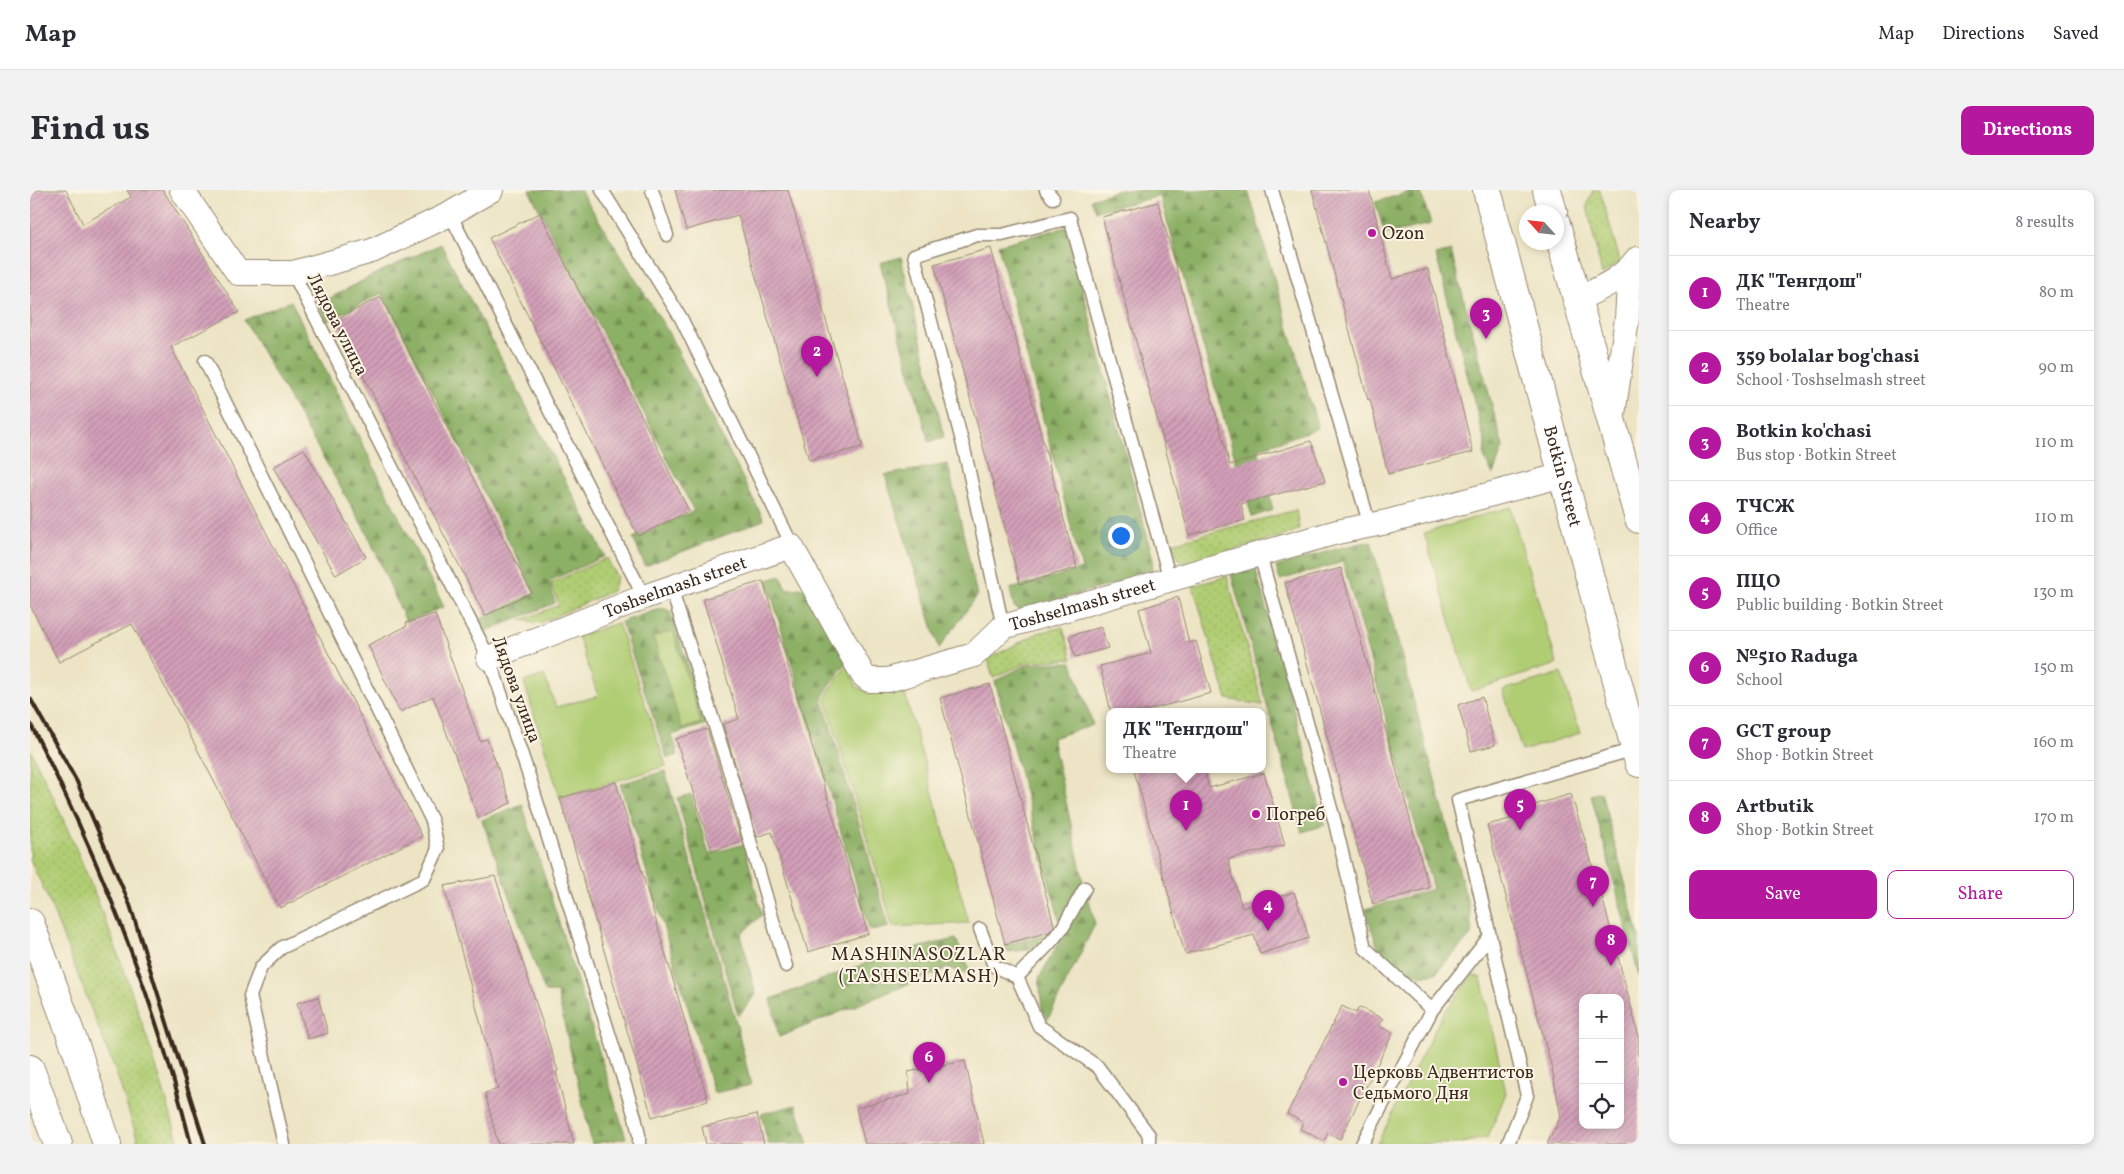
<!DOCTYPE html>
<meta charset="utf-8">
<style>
:root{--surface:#fff;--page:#f2f2f3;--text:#2b2b33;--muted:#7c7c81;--line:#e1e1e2;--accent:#b5179e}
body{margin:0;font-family:Vollkorn,serif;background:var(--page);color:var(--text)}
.controls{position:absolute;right:15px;bottom:15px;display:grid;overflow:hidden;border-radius:10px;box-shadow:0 2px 8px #0003}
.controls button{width:45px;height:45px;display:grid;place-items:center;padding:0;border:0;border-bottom:1px solid var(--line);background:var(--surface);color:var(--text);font:25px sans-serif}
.compass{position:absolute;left:1489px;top:15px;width:45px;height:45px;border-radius:50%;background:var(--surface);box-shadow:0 2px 8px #0003;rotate:297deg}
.you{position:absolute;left:1090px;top:345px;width:18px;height:18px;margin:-12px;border:4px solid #fff;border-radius:50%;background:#1a73e8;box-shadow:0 0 0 8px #1a73e833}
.badge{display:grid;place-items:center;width:32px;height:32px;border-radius:50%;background:var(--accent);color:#fff;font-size:16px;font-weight:700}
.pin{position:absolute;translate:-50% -41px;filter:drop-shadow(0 1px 2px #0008)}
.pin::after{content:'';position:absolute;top:26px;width:18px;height:15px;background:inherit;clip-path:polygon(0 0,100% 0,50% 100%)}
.popup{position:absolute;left:1076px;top:518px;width:160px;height:65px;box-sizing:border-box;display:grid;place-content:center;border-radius:10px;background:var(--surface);filter:drop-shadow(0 1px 4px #0005);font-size:16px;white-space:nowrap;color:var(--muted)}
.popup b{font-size:19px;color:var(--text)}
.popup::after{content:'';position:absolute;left:50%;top:100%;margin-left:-10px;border:10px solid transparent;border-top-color:var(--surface)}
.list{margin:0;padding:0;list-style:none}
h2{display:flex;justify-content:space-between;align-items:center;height:65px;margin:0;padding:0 20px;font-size:21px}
h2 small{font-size:16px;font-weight:400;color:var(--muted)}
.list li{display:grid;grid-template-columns:32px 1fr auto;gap:15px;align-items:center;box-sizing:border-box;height:75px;padding:0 20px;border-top:1px solid var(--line)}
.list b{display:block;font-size:19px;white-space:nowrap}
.list p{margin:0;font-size:16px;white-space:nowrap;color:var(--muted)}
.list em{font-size:16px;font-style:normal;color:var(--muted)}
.actions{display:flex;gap:10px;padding:15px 20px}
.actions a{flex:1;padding:11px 0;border:1px solid var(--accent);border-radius:10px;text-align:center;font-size:18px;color:var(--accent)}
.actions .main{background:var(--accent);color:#fff}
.icon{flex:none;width:28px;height:28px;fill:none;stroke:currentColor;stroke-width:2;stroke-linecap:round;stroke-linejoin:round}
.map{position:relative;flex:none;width:1609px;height:954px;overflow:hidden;border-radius:10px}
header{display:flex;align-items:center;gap:30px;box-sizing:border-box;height:70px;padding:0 25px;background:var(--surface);border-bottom:1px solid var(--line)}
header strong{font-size:24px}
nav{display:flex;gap:28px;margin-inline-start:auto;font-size:18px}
.intro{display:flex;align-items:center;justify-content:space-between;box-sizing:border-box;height:120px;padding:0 30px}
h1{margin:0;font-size:35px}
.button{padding:12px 22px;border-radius:10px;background:var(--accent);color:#fff;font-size:18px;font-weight:700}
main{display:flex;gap:30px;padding:0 30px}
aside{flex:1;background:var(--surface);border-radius:10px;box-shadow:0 2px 8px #0003}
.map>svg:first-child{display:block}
.grass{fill:url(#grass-dots);stroke:#767c48}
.forest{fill:url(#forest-firs);stroke:#646d42}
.green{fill:#b0cd73;stroke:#767c48}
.building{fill:url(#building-hatch);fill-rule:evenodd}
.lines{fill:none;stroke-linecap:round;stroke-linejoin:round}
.lane-casing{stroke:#948771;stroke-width:15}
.street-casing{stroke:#948771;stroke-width:26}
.primary-casing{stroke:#948771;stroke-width:30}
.highway-casing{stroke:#948771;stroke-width:30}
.lane{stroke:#fff;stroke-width:12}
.street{stroke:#fff;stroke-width:24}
.primary{stroke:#fff;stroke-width:28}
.highway{stroke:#fff;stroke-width:28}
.rail{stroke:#3b2a1e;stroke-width:4}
.poi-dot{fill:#b5179e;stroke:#fcf5e5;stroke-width:2}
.labels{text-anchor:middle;stroke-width:4;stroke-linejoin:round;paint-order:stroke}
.poi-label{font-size:18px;fill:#3b2a1e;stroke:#fcf5e5;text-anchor:start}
.street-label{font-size:18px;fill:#3b2a1e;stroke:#fcf5e5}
.neighbourhood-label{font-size:19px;letter-spacing:1px;fill:#3b2a1e;stroke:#fcf5e5}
</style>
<header>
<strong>Map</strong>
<nav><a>Map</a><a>Directions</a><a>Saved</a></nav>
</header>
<div class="intro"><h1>Find us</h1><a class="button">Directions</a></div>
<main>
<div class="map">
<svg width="1609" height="954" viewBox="0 0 1609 954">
<defs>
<pattern id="grass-dots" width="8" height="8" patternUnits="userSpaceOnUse" patternTransform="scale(1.25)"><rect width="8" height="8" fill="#b0cd73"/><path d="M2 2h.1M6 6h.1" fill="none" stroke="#98b063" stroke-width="1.8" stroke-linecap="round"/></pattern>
<pattern id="forest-firs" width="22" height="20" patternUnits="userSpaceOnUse" patternTransform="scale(1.25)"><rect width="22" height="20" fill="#8cb065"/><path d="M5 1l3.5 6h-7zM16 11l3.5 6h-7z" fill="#748f53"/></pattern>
<pattern id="building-hatch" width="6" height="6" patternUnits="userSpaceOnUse" patternTransform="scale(1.25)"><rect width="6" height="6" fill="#d3a0b9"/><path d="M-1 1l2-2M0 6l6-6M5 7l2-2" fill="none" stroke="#ac8396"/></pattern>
</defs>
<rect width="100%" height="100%" fill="#fcf5e5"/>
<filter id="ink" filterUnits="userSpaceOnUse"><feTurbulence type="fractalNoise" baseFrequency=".02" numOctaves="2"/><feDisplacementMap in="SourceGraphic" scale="10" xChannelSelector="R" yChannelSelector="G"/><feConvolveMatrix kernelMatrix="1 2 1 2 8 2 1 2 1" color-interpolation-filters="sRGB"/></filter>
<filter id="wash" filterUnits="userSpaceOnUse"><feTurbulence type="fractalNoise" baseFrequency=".0096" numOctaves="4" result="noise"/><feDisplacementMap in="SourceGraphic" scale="20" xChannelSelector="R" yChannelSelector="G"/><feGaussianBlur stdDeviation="1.12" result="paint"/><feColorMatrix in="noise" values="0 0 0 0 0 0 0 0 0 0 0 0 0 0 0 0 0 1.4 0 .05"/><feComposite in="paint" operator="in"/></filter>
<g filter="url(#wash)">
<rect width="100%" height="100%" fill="#ece4c4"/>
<!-- grass -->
<path class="grass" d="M 1563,0 L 1570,0 L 1590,71 L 1572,85 L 1557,16 Z
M 1266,320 L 1269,339 L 1257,345 L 1157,373 L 1148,369 L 1142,353 Z
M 577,368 L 587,388 L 582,401 L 510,433 L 492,430 L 529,415 L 521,393 Z
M 1197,386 L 1233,515 L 1197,509 L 1163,396 Z
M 1033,437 L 1042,469 L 998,472 L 963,488 L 958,469 L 1008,443 Z
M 0,559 C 63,686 111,818 149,954 L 109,954 L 87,885 L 17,706 L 0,670 Z"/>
<!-- forest -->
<path class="forest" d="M 499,0 L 550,0 L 637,140 L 734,330 L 615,376 L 603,348 L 664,321 Z
M 1089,0 L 1218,0 L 1288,238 L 1228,259 L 1243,320 L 1222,327 L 1130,6 L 1066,21 L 1061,9 Z
M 1387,0 L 1390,0 L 1401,34 L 1355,44 L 1345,12 Z
M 1036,37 L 1123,369 L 1122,383 L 991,420 L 984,417 L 980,399 L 1052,379 L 968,55 Z
M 411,54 L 575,366 L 519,391 L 525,413 L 454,442 L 448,430 L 505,403 L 352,103 L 296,132 L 289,114 L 343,85 Z
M 1421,61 L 1473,257 L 1463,285 L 1454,267 L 1455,253 L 1406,65 Z
M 871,67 L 914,247 L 899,252 L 850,73 Z
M 261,111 L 414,417 L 376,432 L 338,345 L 214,130 Z
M 918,274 L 947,406 L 909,458 L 855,285 Z
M 1341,351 L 1440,721 L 1442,744 L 1406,783 L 1391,786 L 1364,772 L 1348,758 L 1335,719 L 1403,699 L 1313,372 L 1250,390 L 1246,377 L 1313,357 Z
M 1225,377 L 1295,635 L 1272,642 L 1201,384 Z
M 751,386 L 756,399 L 774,398 L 816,472 L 792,507 L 859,737 L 840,741 L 737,390 Z
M 632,418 L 640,421 L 677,534 L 642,545 L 648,565 L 637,568 L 591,432 Z
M 1042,472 L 1063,535 L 1022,548 L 1053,689 L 1030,732 L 965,491 L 998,474 Z
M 635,581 L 706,832 L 721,895 L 684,903 L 590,594 Z
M 1571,602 L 1609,746 L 1609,786 L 1561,605 Z
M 661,604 L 679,664 L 714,654 L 732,725 L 711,744 L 726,805 L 708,826 L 647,608 Z
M 492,614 L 596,948 L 562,954 L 527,802 L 515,802 L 452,630 Z
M 1057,702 L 1065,734 L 1018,829 L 1012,820 L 1009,788 Z
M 1020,744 L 999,760 L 977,762 L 975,755 Z
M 926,749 L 942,786 L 918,778 L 749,847 L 741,809 L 863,763 Z
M 766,915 L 779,954 L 738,954 L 731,924 Z"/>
<!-- green -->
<path class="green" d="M 1480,317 L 1527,474 L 1441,501 L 1394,343 Z
M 588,433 L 636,576 L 530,608 L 494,492 L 514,485 L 526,517 L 568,506 L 548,446 Z
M 643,441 L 671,533 L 652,539 L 623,447 Z
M 817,475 L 827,497 L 840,503 L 873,497 L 939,733 L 863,737 L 795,507 Z
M 1531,483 L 1550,543 L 1492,561 L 1473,500 Z
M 1443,785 L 1451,788 L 1476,903 L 1458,947 L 1428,954 L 1347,954 L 1412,825 Z"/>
<g id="blocks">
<!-- building -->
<path class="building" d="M 0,0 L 36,0 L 53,34 L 101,7 L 97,0 L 133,0 L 209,122 L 141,157 L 392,646 L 250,718 L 102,434 L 29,472 L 0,415 Z
M 645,0 L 758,0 L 833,257 L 779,270 L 708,25 L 656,40 Z
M 1282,0 L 1339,0 L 1362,89 L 1398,79 L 1443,262 L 1358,284 L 1340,209 L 1338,210 Z
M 1128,12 L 1200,275 L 1281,251 L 1295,291 L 1211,314 L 1215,330 L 1159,345 L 1072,27 Z
M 510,23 L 659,321 L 608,346 L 459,48 Z
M 961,58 L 1047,378 L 990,394 L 904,74 Z
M 351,107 L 501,402 L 455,426 L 305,130 Z
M 274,259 L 336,367 L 306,385 L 243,277 Z
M 1311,378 L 1399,698 L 1343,714 L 1255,393 Z
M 733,391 L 838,744 L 778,762 L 742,642 L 727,647 L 693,534 L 709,529 L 673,409 Z
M 1148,407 L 1159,453 L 1166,451 L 1181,503 L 1111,522 L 1081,522 L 1070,476 L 1121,463 L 1109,419 Z
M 405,424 L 450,551 L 457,549 L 481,613 L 448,628 L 403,506 L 370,522 L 338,455 L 377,436 L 376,433 Z
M 1071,437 L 1078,458 L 1045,467 L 1039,446 Z
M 960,494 L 1024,735 L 1019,742 L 975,754 L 910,508 Z
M 1452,507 L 1465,555 L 1441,561 L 1428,515 Z
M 677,539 L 712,652 L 682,661 L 646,549 Z
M 1104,580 L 1174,580 L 1179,598 L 1234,583 L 1255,655 L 1198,669 L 1212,718 L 1264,702 L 1279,748 L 1230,764 L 1224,745 L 1155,764 Z
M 586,592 L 678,911 L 622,927 L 530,608 Z
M 1541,604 L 1573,710 L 1609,847 L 1609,954 L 1517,954 L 1531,927 L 1522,879 L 1457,635 L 1503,623 L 1501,616 ZM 1553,808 L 1590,808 L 1590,935 L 1553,935 Z
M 465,686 L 528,881 L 526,882 L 544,954 L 468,954 L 455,903 L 468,899 L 414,696 Z
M 288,807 L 298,843 L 278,849 L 267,813 Z
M 1312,816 L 1326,823 L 1329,817 L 1353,829 L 1349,836 L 1363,843 L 1310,949 L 1298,943 L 1294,951 L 1270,939 L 1273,932 L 1257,924 Z
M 935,871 L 954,954 L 835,954 L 826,918 L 880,904 L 878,882 Z
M 727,924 L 734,954 L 676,954 L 672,937 Z"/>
</g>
</g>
<g filter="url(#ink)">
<use href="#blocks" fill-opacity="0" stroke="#948771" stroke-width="1"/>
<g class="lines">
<defs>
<path id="lane" d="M 572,0 L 651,128 L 761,353 L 761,356
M 622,0 L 637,45
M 1016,0 L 1023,8
M 1242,0 L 1340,336
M 420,24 L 614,407
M 263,83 L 459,468 L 499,586 L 605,927 L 609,945 L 609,954
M 175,171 L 402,631 L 408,659 L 394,689 L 251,758 L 231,777 L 220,806 L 254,954
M 1230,365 L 1304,629 L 1335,758 L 1402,820
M 641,398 L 706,602 L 756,776
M 973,437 L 935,263 L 884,65 L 947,45 L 972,45 L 1040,28 L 1140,390
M 950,739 L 964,776 L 987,787 L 1009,836 L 1068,877 L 1119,945 L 1119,954
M 1460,746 L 1497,906 L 1478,954
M 987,787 L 1020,753 L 1033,737 L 1055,698
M 1332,954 L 1402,820 L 1460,746 L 1428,610 L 1605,559"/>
<g id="street">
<path d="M 152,0 L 208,83 L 263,83 L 342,61 L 420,24 L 461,0"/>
<path d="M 1548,109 C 1569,99 1593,89 1607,69"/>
<path d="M 1582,231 L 1597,129 L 1600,79"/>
<path id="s1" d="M 459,468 L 614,407 L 761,356 L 833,485 L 839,490 L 858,490 L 944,465 L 973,437 L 1307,342 L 1357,332 L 1533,285"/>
</g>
<g id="primary">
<path id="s2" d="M 1457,0 L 1609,573"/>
<path d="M 1517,0 L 1523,22"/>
<path d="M 1526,34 L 1609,329"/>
</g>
<path id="highway" d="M 0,733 L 48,864 L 77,954
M 0,879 L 28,954"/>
</defs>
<!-- lane casing -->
<use href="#lane" class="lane-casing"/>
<!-- street casing -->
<use href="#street" class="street-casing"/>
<!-- primary casing -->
<use href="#primary" class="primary-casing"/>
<!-- highway casing -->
<use href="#highway" class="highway-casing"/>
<!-- lane -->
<use href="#lane" class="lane"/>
<!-- street -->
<use href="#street" class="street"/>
<!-- primary -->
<use href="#primary" class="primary"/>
<!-- highway -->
<use href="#highway" class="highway"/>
<!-- rail -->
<path class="rail" d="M 0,508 L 47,592 L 100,715 L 175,954
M 0,533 C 69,667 124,807 161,954"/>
</g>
</g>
<!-- markers -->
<g class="poi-dot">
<circle cx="1342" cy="43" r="5"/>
<circle cx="1226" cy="624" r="5"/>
<circle cx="1313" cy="892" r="5"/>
</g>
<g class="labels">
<!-- poi labels -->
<g class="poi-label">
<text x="1352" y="49">Ozon</text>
<text x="1236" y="630">Погреб</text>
<text x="1323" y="888">Церковь Адвентистов<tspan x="1323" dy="21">Седьмого Дня</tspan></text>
</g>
<!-- street labels -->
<g class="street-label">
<text transform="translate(308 134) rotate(63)" y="6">Лядова улица</text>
<text dy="6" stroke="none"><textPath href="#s2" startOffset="296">Botkin Street</textPath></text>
<text dy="6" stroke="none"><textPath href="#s1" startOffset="199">Toshselmash street</textPath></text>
<text dy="6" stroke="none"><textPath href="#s1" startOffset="709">Toshselmash street</textPath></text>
<text transform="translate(487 499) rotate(70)" y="6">Лядова улица</text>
</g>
<!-- neighbourhood labels -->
<g class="neighbourhood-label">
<text x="889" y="770">MASHINASOZLAR<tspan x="889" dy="22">(TASHSELMASH)</tspan></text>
</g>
</g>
</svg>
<div class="controls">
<button>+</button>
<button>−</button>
<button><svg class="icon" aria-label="locate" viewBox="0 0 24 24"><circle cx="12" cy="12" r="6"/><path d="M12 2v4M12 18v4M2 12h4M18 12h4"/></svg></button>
</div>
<svg class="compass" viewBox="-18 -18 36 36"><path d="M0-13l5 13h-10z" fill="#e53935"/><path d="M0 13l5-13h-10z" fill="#7c7c81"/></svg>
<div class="you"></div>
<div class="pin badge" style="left:1156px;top:641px">1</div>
<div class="popup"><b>ДК &quot;Тенгдош&quot;</b>Theatre</div>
<div class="pin badge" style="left:787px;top:187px">2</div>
<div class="pin badge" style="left:1456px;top:149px">3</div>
<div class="pin badge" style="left:1238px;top:741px">4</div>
<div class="pin badge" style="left:1490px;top:640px">5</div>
<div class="pin badge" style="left:899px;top:893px">6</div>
<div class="pin badge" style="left:1563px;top:717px">7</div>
<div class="pin badge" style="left:1581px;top:776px">8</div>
</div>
<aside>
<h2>Nearby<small>8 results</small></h2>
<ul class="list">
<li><span class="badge">1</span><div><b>ДК &quot;Тенгдош&quot;</b><p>Theatre</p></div><em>80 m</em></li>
<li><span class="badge">2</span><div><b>359 bolalar bog'chasi</b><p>School · Toshselmash street</p></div><em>90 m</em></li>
<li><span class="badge">3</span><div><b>Botkin ko'chasi</b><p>Bus stop · Botkin Street</p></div><em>110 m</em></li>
<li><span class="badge">4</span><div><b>ТЧСЖ</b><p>Office</p></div><em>110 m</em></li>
<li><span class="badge">5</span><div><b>ПЦО</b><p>Public building · Botkin Street</p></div><em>130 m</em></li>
<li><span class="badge">6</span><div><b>№510 Raduga</b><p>School</p></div><em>150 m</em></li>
<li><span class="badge">7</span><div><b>GCT group</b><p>Shop · Botkin Street</p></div><em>160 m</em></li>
<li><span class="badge">8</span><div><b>Artbutik</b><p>Shop · Botkin Street</p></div><em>170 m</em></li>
</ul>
<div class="actions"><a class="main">Save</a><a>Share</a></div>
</aside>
</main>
